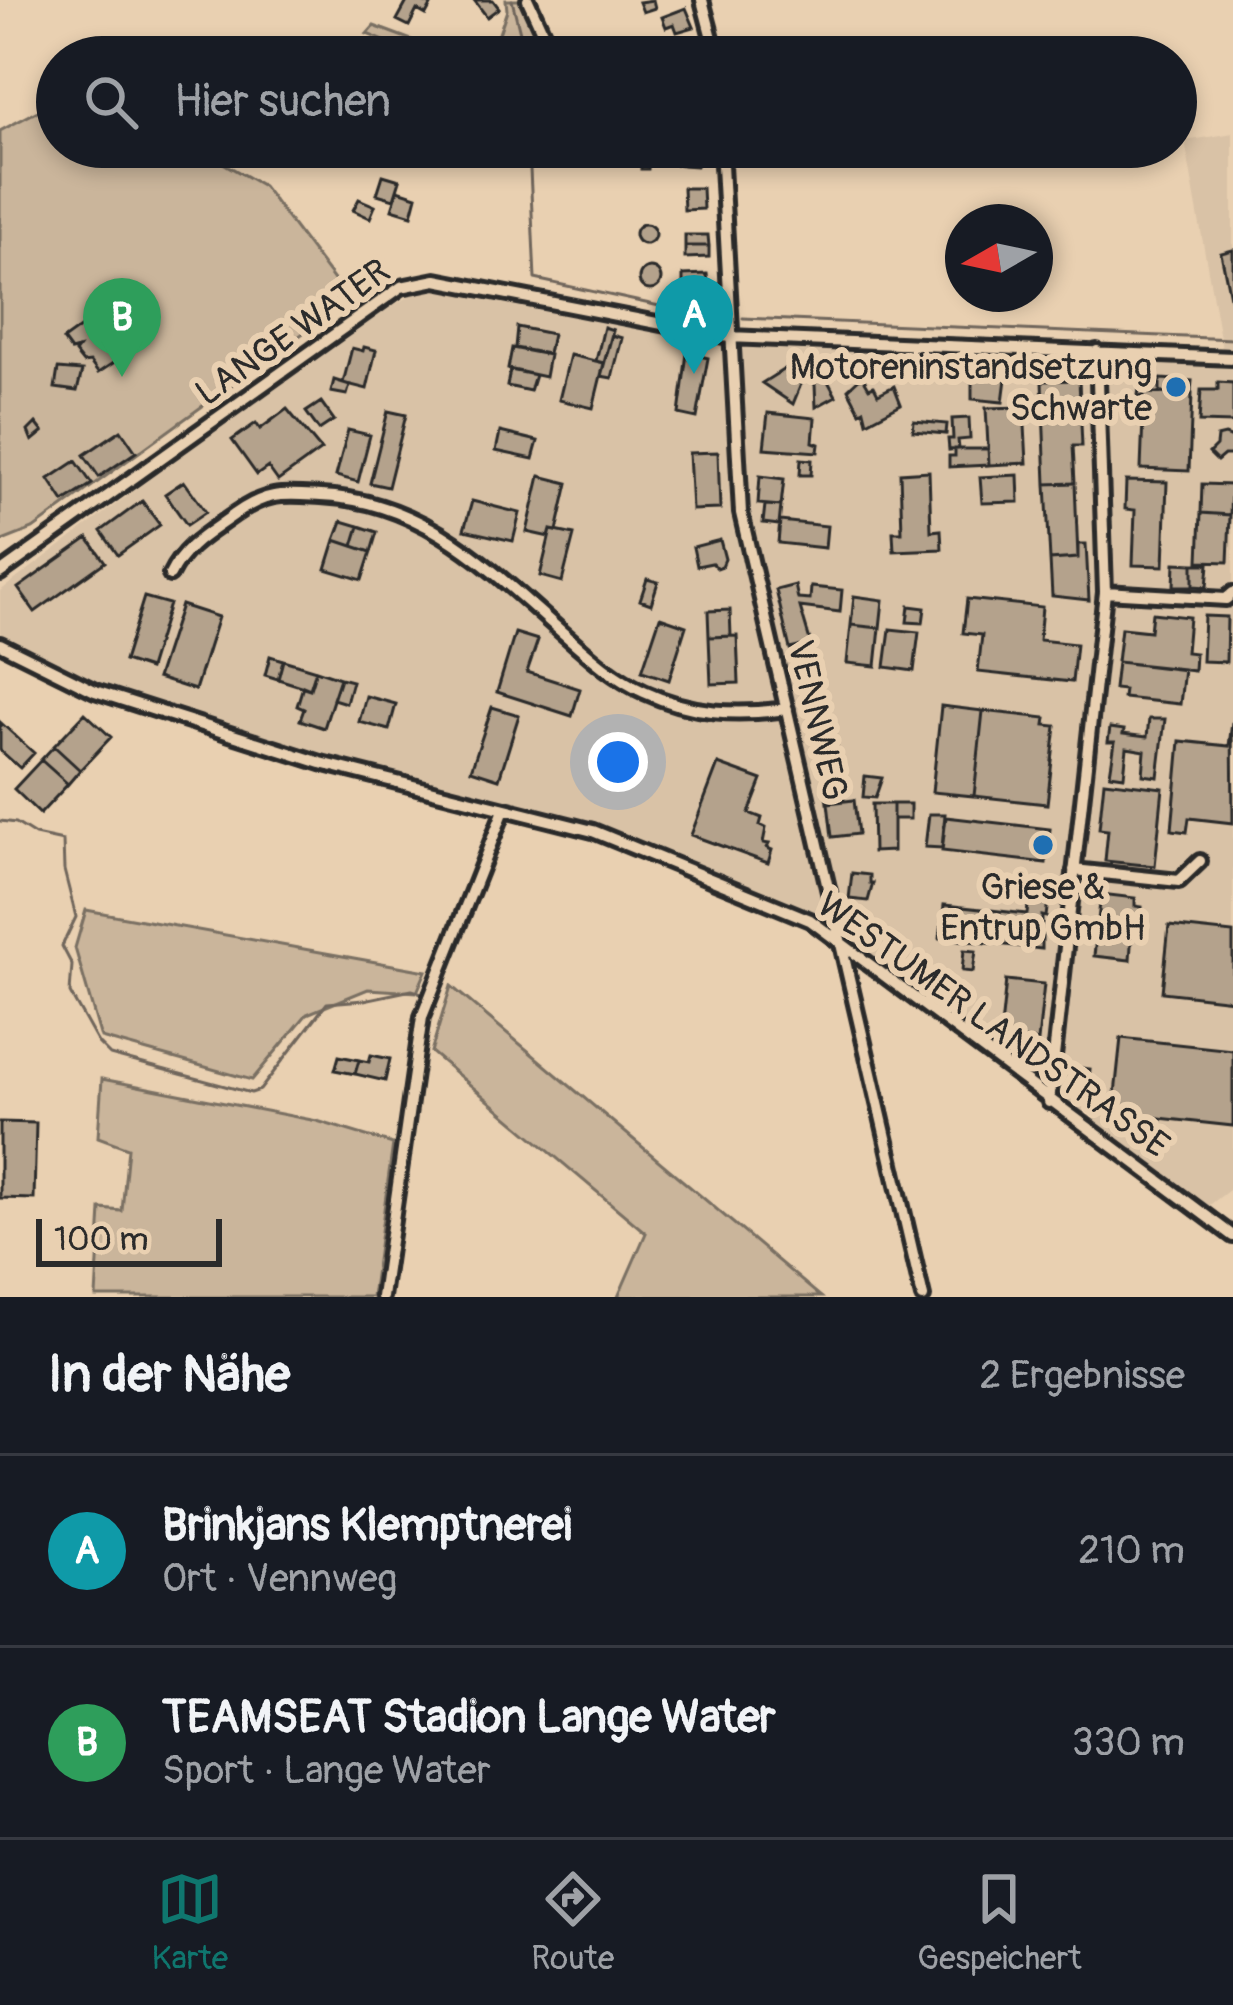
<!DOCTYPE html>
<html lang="de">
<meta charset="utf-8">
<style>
:root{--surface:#171b24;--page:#20242c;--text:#f1f3f6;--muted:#9ea1a6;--line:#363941;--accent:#0f766e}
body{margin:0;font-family:Pangolin,sans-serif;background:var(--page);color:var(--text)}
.compass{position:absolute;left:945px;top:204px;width:108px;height:108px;border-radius:50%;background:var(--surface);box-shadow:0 6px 18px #0003;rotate:261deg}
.scale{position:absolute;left:36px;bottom:30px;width:186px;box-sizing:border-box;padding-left:12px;border:6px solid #2b2b2b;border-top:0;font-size:33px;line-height:42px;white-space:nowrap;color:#2b2b2b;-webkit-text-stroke:9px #e9d0b1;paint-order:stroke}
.you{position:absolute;left:618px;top:762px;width:42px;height:42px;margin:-30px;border:9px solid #fff;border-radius:50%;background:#1a73e8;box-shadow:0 0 0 18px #1a73e833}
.badge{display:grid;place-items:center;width:78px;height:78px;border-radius:50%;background:var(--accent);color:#fff;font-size:39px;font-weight:700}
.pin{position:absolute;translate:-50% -99px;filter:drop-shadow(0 3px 6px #0008)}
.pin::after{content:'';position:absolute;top:63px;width:42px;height:36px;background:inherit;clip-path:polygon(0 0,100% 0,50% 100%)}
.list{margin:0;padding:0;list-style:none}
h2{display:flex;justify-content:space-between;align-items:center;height:156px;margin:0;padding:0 48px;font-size:51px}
h2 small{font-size:39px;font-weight:400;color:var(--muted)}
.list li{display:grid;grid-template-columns:78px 1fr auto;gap:36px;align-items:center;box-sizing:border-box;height:192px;padding:0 48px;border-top:3px solid var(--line)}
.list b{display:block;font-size:45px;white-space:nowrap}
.list p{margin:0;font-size:39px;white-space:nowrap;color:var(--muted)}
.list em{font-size:39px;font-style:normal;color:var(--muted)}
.icon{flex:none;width:66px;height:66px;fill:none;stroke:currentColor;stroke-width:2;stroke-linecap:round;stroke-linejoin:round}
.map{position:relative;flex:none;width:1233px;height:1297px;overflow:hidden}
.search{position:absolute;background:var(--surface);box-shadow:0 6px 18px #0003;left:36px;right:36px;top:36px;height:132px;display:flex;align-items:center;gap:30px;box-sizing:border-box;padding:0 42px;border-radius:66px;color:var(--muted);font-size:45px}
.sheet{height:540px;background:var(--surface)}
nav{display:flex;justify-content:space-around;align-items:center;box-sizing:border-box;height:168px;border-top:3px solid var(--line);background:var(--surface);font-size:33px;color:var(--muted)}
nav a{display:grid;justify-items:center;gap:6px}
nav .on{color:var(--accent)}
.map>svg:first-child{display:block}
.built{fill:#d9c2a6}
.green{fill:#cab59b;stroke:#7a7063;stroke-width:3}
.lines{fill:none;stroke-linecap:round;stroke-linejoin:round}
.stream{stroke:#70665c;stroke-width:3}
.building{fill:#b4a28c;stroke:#2b2b2b;stroke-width:3}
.street-casing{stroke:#2b2b2b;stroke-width:20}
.street{stroke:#e9d0b1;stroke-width:10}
.poi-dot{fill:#1f6fb2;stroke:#e9d0b1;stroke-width:4.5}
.labels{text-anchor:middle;stroke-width:12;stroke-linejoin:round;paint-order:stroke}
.street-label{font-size:36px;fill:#2b2b2b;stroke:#e9d0b1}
.poi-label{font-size:36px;fill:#2b2b2b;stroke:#e9d0b1;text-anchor:end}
</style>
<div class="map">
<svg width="1233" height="1297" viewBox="0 0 1233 1297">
<rect width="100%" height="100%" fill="#e9d0b1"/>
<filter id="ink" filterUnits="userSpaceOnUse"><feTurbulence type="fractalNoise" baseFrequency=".00833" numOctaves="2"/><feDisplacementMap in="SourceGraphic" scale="24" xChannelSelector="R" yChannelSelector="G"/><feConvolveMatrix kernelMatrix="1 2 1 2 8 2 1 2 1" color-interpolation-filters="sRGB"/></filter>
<g filter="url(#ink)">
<!-- built -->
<path class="built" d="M 1233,133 L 1233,1187 L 1207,1207 L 810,913 L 585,824 L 323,757 L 91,682 L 0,634 L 0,591 L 254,401 L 392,306 L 429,286 L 714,342 L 1225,366 L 1185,141 Z"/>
<!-- green -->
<path class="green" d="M 506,0 L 523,0 L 548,57 L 491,57 L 507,10 Z
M 374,26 L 457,57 L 423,57 L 367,34 Z
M 57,101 L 57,147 L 195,147 L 263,186 L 349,300 L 33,529 L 0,542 L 0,131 Z
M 86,910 L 426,971 L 417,992 L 368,989 L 307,1014 L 252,1080 L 101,1038 L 75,948 Z
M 451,986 L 821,1297 L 618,1297 L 646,1233 L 431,1052 Z
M 102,1079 L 317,1121 L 393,1144 L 372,1297 L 96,1297 L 101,1209 L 122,1211 L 128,1148 L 98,1137 Z"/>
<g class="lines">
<!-- stream -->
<path class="stream" d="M 512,0 L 526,57
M 529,147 L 535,279 L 710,317
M 743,318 L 1233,339
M 0,821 L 16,823 L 35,835 L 63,841 L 64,870 L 76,917 L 62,946 L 72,965 L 70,993 L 98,1043 L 110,1055 L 251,1093 L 260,1090 L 327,1003 L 364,1000 L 412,990 L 425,994"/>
</g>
<!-- building -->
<path class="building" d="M 408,0 L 432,4 L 426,15 L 417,10 L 409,26 L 397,20 Z
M 474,0 L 493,0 L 499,8 L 487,17 Z
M 653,0 L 655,8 L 643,12 L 639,2 Z
M 686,8 L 694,27 L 677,32 L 674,24 L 666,27 L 662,17 Z
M 699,42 L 700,57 L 684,57 L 683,43 Z
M 632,147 L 650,147 L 648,169 L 641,169 L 641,161 L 631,160 Z
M 672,147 L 684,147 L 683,165 L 671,164 Z
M 684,147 L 697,147 L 697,153 L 702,153 L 696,166 L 683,165 Z
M 383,175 L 400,180 L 394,199 L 377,194 Z
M 683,188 L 702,188 L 703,209 L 684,210 Z
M 398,190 L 417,196 L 412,215 L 392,209 Z
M 359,199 L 375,206 L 370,218 L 353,210 Z
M635 234a10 10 0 1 1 20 0a10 10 0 1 1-20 0Z
M 685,235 L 708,235 L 709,246 L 685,246 Z
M 685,246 L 709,246 L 709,257 L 685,258 Z
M 1233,250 L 1233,312 L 1221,253 Z
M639 279a11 11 0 1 1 22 0a11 11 0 1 1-22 0Z
M 707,274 L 709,293 L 683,294 L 683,275 Z
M 84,325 L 96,342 L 106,341 L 119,359 L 98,373 L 90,362 L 83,363 L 75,353 L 78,349 L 71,351 L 63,340 Z
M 517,327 L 552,334 L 548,354 L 515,348 Z
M 604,327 L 613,330 L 604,363 L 596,361 Z
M 612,335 L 622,338 L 612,378 L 601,376 Z
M 364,347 L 376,350 L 367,389 L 343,383 L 352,348 L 363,351 Z
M 512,348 L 549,355 L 545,377 L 508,369 Z
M 687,353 L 708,358 L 697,418 L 679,414 Z
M 570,355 L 604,363 L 593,408 L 559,400 Z
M 816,359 L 836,396 L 816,407 L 815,385 L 808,372 L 797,377 L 801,384 L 793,404 L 762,383 L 794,363 L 798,369 Z
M 972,359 L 1008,363 L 1003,402 L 972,399 Z
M 58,369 L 82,371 L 77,391 L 55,388 Z
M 510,370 L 535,375 L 530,391 L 507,386 Z
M 862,376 L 869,388 L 874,386 L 878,394 L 894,386 L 901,404 L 867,422 L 864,410 L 860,412 L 848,389 Z
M 1160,379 L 1192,381 L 1191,392 L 1160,393 Z
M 334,380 L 350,385 L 347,395 L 331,392 Z
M 1079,380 L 1082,446 L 1073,446 L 1075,483 L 1046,484 L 1042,381 Z
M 1154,382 L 1160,383 L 1160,393 L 1144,393 L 1143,397 L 1138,396 L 1139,388 L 1154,388 Z
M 1218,382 L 1233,383 L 1233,423 L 1199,422 L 1201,390 L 1218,390 Z
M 1144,393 L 1192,394 L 1189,471 L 1141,469 Z
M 321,402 L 334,420 L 319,430 L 306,412 Z
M 1024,407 L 1027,463 L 989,465 L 986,408 Z
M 287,409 L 321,450 L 278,481 L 268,467 L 257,475 L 232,440 L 256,423 L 260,429 Z
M 388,411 L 406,415 L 388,487 L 370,483 Z
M 768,413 L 815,418 L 813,442 L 819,444 L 818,452 L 764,448 Z
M 969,418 L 970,439 L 958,440 L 959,449 L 949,450 L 948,439 L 953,439 L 952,419 Z
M 914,421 L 947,424 L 946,434 L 913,431 Z
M 36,423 L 43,432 L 32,441 L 28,431 Z
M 121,430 L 136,452 L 99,477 L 84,455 Z
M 348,430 L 370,435 L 358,482 L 336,476 Z
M 500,432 L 538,441 L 533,459 L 496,451 Z
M 1225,435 L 1233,438 L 1233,455 L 1224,455 L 1217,461 L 1209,453 L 1216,446 L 1217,437 Z
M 955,449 L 988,449 L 989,465 L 949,467 L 949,456 L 955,456 Z
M 718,452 L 720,509 L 692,510 L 689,453 Z
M 801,459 L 812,460 L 811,475 L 800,475 Z
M 76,461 L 92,484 L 64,502 L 49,479 Z
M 929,471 L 931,531 L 941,530 L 942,549 L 894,551 L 893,532 L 902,532 L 900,473 Z
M 1018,475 L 1019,502 L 982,503 L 980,477 Z
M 540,476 L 568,483 L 557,531 L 551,530 L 549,537 L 527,532 Z
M 760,476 L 784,479 L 781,506 L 758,504 Z
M 184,481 L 206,512 L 187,525 L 165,494 Z
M 1126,481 L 1167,482 L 1164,566 L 1133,565 L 1135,510 L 1125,509 Z
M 1075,483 L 1078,558 L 1050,560 L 1046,484 Z
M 1202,484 L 1231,485 L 1230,515 L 1201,513 Z
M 142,501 L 160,525 L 118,555 L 101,531 Z
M 472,501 L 520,513 L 513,541 L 464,530 Z
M 765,505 L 781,506 L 779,525 L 763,523 Z
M 1201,513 L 1230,515 L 1228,562 L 1199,561 Z
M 342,521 L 359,526 L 353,546 L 335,540 Z
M 780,521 L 827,526 L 825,548 L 778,543 Z
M 359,526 L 377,532 L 371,552 L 353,546 Z
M 551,530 L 574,535 L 562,582 L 540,576 Z
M 88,538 L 105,562 L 35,612 L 18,588 Z
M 335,540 L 371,552 L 362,580 L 326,569 Z
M 720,540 L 725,559 L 722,566 L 717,568 L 712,563 L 697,566 L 693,547 Z
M 1078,544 L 1086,544 L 1089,600 L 1052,596 L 1050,560 L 1078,558 Z
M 1175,563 L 1193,564 L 1193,586 L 1174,586 Z
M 1193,564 L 1209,564 L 1207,587 L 1193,586 Z
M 647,579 L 658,582 L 651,604 L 640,600 Z
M 795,585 L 798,599 L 810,600 L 811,587 L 842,590 L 840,612 L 800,607 L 811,644 L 790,649 L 776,590 Z
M 854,596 L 883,600 L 880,628 L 851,625 Z
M 144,597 L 169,604 L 149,669 L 124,661 Z
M 967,599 L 1042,607 L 1039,640 L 1076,644 L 1072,682 L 978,672 L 982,635 L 963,633 Z
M 181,605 L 218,617 L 195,690 L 157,678 Z
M 909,606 L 925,608 L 923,623 L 907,622 Z
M 730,610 L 731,636 L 709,637 L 708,611 Z
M 1152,613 L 1189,617 L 1186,652 L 1195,653 L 1194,671 L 1117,662 L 1121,628 L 1150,631 Z
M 1204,616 L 1227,617 L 1226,662 L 1202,661 Z
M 660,617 L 686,626 L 669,680 L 642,671 Z
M 851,625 L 880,628 L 876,666 L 847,663 Z
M 890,629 L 919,632 L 914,671 L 885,667 Z
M 515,633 L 538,640 L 527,672 L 580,689 L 572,716 L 497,692 Z
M 737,636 L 739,683 L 711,684 L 709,637 Z
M 270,656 L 283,660 L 278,679 L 265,675 Z
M 283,660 L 316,670 L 310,689 L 278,679 Z
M 1117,662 L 1184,669 L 1180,704 L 1123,698 L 1124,690 L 1114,689 Z
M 316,670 L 340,678 L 324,728 L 300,720 L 304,709 L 297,706 L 303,686 L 310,689 Z
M 340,678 L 352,681 L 346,703 L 333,699 Z
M 366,696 L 396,704 L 389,730 L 359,722 Z
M 941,706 L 983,711 L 974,796 L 932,792 Z
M 492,707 L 519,715 L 499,779 L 471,770 Z
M 983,711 L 1046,718 L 1045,725 L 1056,726 L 1047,804 L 974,796 Z
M 85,713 L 111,737 L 80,770 L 54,746 Z
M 1149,719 L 1165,719 L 1158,777 L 1143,775 L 1145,751 L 1127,748 L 1124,776 L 1110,774 L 1115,742 L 1108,742 L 1110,728 L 1124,730 L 1123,734 L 1147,737 Z
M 0,722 L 34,753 L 20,768 L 0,750 Z
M 1232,722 L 1233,823 L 1189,818 L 1187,832 L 1172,830 L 1180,741 L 1229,746 Z
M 834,732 L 841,764 L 820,769 L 813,737 Z
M 54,746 L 80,770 L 68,784 L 41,760 Z
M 41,760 L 68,784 L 40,814 L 14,789 Z
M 718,764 L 762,780 L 749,813 L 762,818 L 760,825 L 766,828 L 763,843 L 769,844 L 767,848 L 772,850 L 768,863 L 691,835 Z
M 865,776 L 882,778 L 875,798 L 863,797 Z
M 1104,781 L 1163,788 L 1155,866 L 1105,861 L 1108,830 L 1099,829 Z
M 842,782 L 844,801 L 827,803 L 825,783 Z
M 854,800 L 858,834 L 832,837 L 828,803 Z
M 872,804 L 893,804 L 893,851 L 873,852 Z
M 893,804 L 910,804 L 910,819 L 893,819 Z
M 929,814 L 945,814 L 942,848 L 925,847 Z
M 946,817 L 1050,829 L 1046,863 L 942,851 Z
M 852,873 L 870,875 L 870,883 L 873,883 L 868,901 L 849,899 Z
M 1101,894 L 1135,898 L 1135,906 L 1142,907 L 1140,930 L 1132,930 L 1130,960 L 1094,956 Z
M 1029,897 L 1048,900 L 1046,917 L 1042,916 L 1042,949 L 940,938 L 944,905 L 1027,914 Z
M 1169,926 L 1233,933 L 1233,1000 L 1162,992 Z
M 964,950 L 976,951 L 973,972 L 962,971 Z
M 1006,980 L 1044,984 L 1038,1041 L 1000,1037 Z
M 1121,1038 L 1233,1050 L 1233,1126 L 1113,1113 Z
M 371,1055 L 390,1059 L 385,1081 L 355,1074 L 359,1060 L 369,1062 Z
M 339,1056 L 359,1060 L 355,1074 L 335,1070 Z
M 1073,1067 L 1090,1069 L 1088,1087 L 1071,1085 Z
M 0,1122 L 36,1123 L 34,1199 L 0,1198 Z"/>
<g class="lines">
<defs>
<path id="street" d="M 528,0 L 554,57
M 702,0 L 717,57
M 721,147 L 741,513 L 923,1297
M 0,573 L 401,287 L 436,280 L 729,337 L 1233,358
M 170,575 C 184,546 209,533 235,514 C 268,491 283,494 321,496 C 425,501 490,569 563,633 C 588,655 613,678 644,692 C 691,714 736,716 787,709
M 1105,592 L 1226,599 L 1233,593
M 0,644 L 95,691 L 321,763 L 593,831 L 810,920 L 1233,1236
M 1074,870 L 1179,881 L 1200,861
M 1049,1102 L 1105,592 L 1097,351
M 382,1297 L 422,1017 L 504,810"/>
</defs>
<!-- street casing -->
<use href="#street" class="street-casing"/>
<!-- street -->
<use href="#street" class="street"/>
</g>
</g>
<!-- markers -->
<g class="poi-dot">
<circle cx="1176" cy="387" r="12"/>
<circle cx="1043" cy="845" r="12"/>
</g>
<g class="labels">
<!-- street labels -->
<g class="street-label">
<text transform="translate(292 331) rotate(-35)" y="13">LANGE WATER</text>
<text transform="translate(819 720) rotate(77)" y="13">VENNWEG</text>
<text transform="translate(994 1024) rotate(36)" y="13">WESTUMER LANDSTRASSE</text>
</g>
<!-- poi labels -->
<g class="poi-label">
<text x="1152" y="379">Motoreninstandsetzung<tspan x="1152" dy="41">Schwarte</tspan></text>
<text x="1043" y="899" text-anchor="middle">Griese &amp;<tspan x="1043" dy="41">Entrup GmbH</tspan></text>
</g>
</g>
</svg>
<svg class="compass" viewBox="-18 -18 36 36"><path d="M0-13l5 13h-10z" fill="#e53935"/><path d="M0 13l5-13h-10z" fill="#9ea1a6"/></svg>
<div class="scale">100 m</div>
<div class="you"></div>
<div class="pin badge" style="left:694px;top:374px;background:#0f9aa8">A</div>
<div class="pin badge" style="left:122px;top:377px;background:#2e9e5b">B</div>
<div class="search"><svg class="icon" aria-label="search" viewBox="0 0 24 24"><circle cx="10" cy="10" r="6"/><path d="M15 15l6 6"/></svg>Hier suchen</div>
</div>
<section class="sheet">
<h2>In der Nähe<small>2 Ergebnisse</small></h2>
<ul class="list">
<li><span class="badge" style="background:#0f9aa8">A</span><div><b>Brinkjans Klemptnerei</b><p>Ort · Vennweg</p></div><em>210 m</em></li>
<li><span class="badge" style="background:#2e9e5b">B</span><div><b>TEAMSEAT Stadion Lange Water</b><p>Sport · Lange Water</p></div><em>330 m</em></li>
</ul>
</section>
<nav>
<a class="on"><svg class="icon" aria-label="map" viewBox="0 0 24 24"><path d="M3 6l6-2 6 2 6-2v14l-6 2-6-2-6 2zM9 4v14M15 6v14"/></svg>Karte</a>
<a><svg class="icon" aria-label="directions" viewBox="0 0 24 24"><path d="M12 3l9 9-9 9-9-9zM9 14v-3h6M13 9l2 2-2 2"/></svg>Route</a>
<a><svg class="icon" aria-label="saved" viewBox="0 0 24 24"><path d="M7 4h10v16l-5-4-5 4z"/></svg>Gespeichert</a>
</nav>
